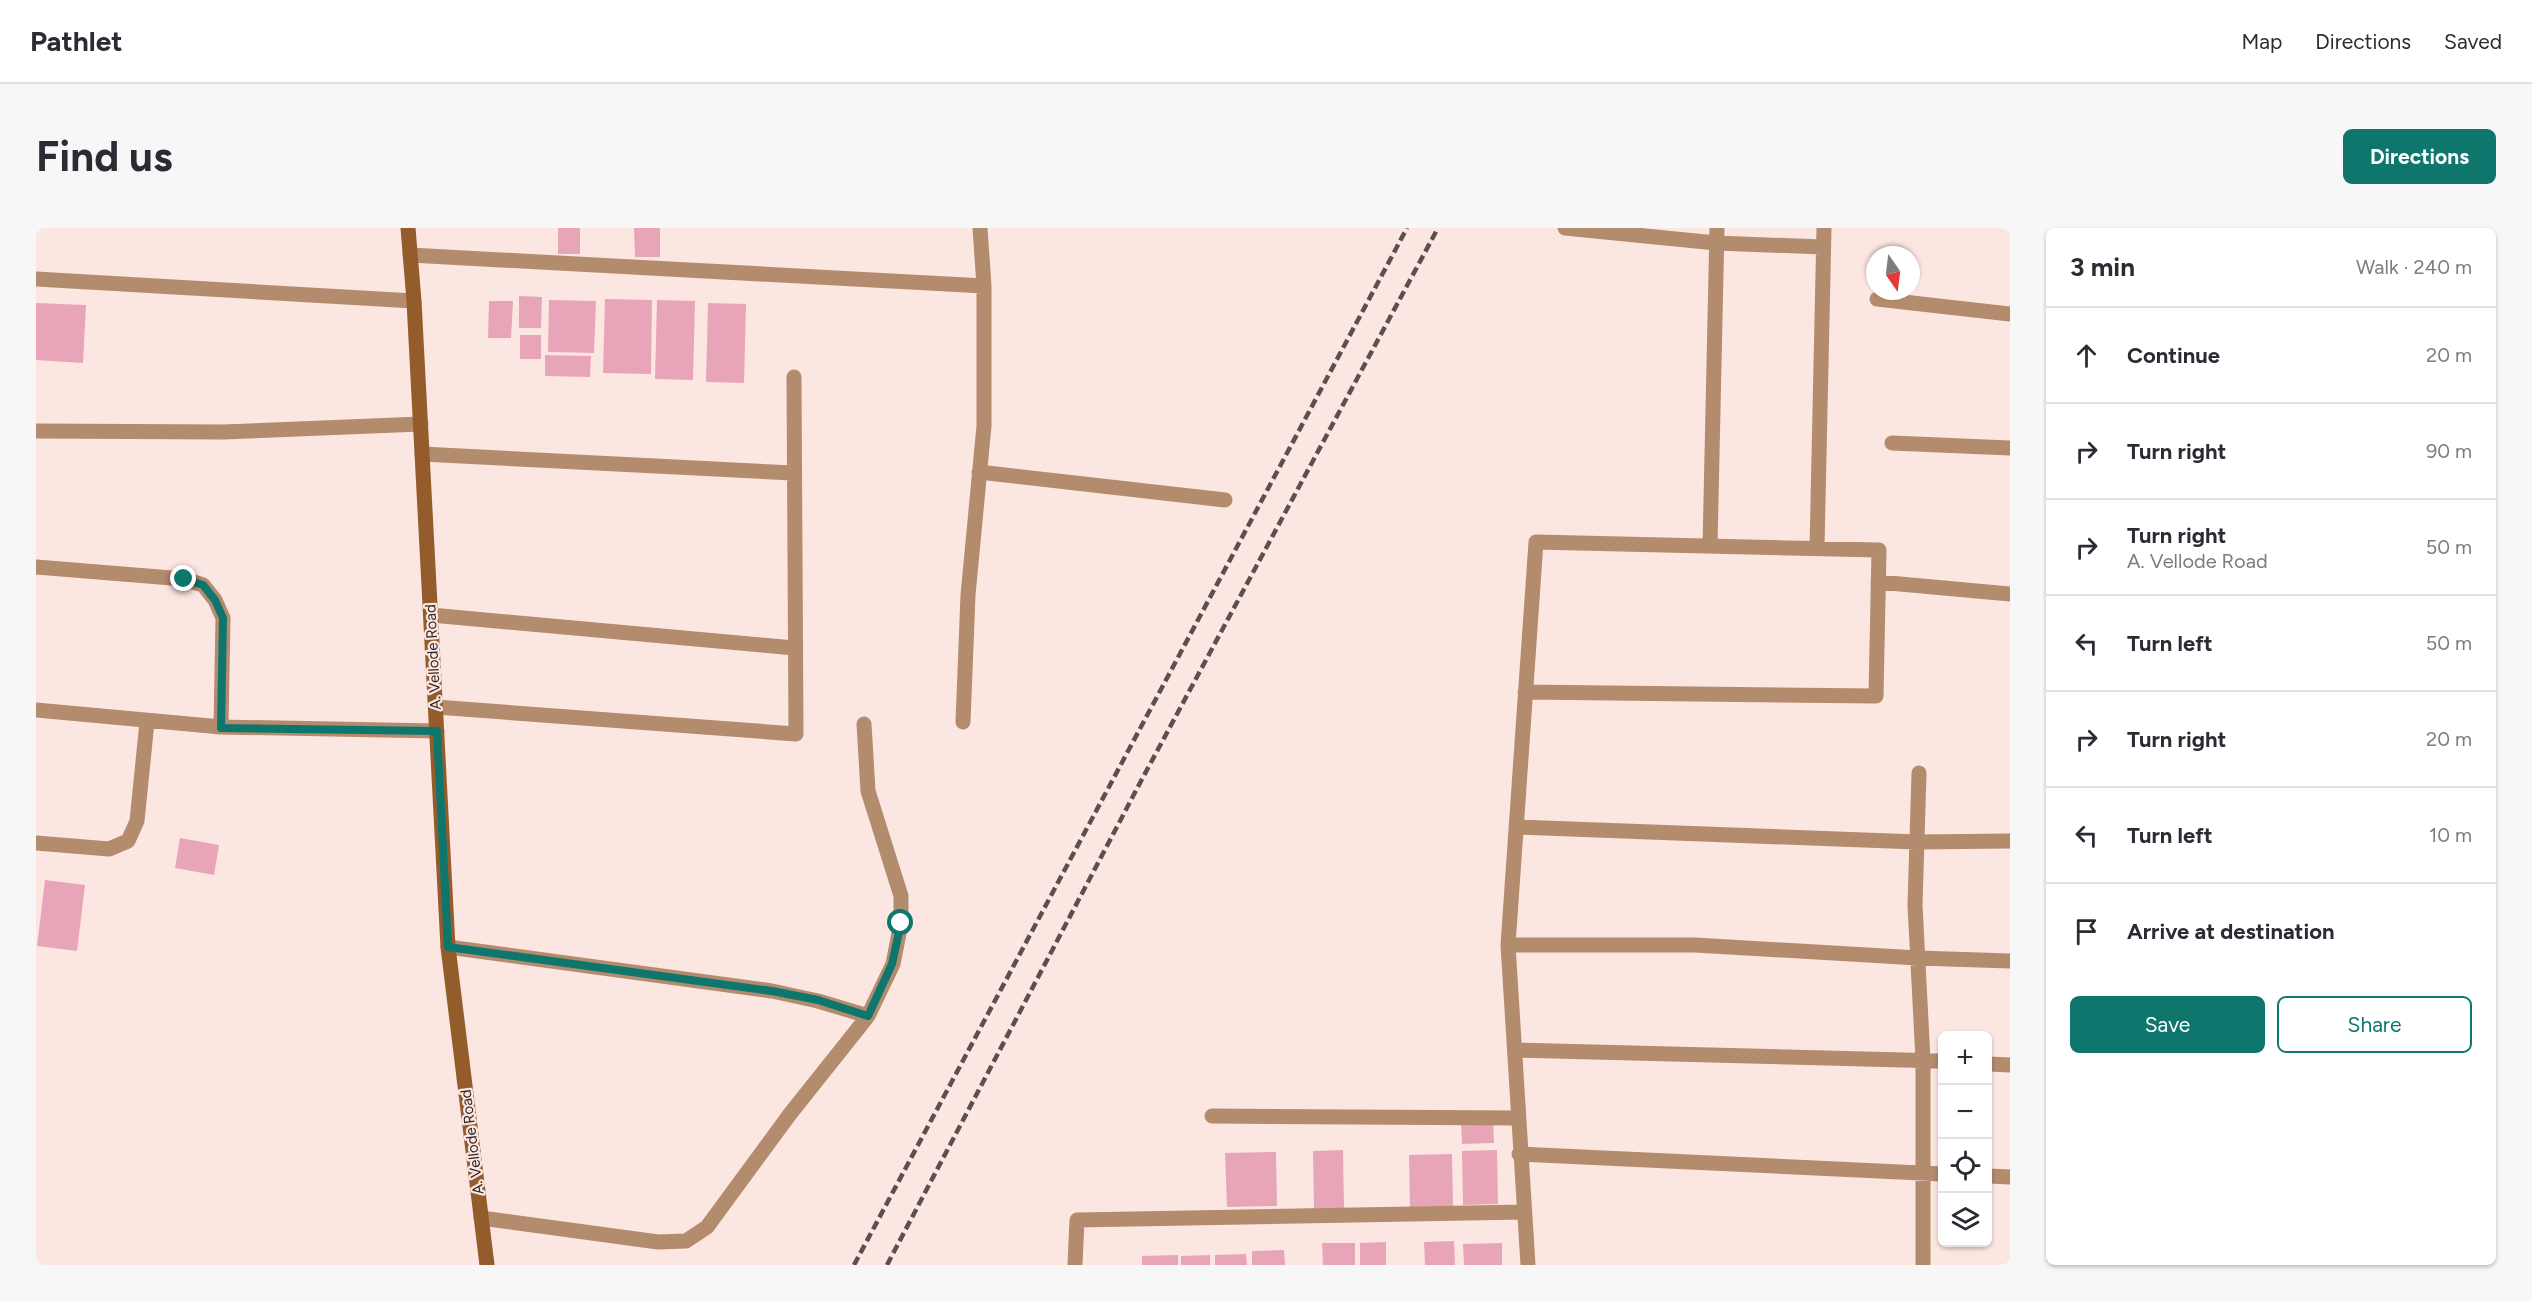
<!DOCTYPE html>
<meta charset="utf-8">
<style>
:root{--surface:#fff;--page:#f7f7f7;--text:#2b2b33;--muted:#7c7c81;--line:#e1e1e2;--accent:#0f766e}
body{margin:0;font-family:Figtree,sans-serif;background:var(--page);color:var(--text)}
.controls{position:absolute;right:18px;bottom:18px;display:grid;overflow:hidden;border-radius:9px;box-shadow:0 2px 4px #0004}
.controls button{width:54px;height:54px;display:grid;place-items:center;padding:0;border:0;border-bottom:2px solid var(--line);background:var(--surface);color:var(--text);font:30px sans-serif}
.compass{position:absolute;left:1830px;top:18px;width:54px;height:54px;border-radius:50%;background:var(--surface);box-shadow:0 2px 4px #0004;rotate:166deg}
.stop{position:absolute;width:18px;height:18px;margin:-14px;border:4px solid #0f766e;border-radius:50%;background:#fff}
.stop.end{background:#0f766e;border-color:#fff;box-shadow:0 2px 6px #0008}
.list{margin:0;padding:0;list-style:none}
h2{display:flex;justify-content:space-between;align-items:center;height:78px;margin:0;padding:0 24px;font-size:26px}
h2 small{font-size:20px;font-weight:400;color:var(--muted)}
.list li{display:grid;grid-template-columns:39px 1fr auto;gap:18px;align-items:center;box-sizing:border-box;height:96px;padding:0 24px;border-top:2px solid var(--line)}
.list b{display:block;font-size:22px;white-space:nowrap}
.list p{margin:0;font-size:20px;white-space:nowrap;color:var(--muted)}
.list em{font-size:20px;font-style:normal;color:var(--muted)}
.actions{display:flex;gap:12px;padding:18px 24px}
.actions a{flex:1;padding:14px 0;border:2px solid var(--accent);border-radius:9px;text-align:center;font-size:21px;color:var(--accent)}
.actions .main{background:var(--accent);color:#fff}
.icon{flex:none;width:33px;height:33px;fill:none;stroke:currentColor;stroke-width:2;stroke-linecap:round;stroke-linejoin:round}
.map{position:relative;flex:none;width:1974px;height:1037px;overflow:hidden;border-radius:9px}
header{display:flex;align-items:center;gap:36px;box-sizing:border-box;height:84px;padding:0 30px;background:var(--surface);border-bottom:2px solid var(--line)}
header strong{font-size:28px}
nav{display:flex;gap:33px;margin-inline-start:auto;font-size:21px}
.intro{display:flex;align-items:center;justify-content:space-between;box-sizing:border-box;height:144px;padding:0 36px}
h1{margin:0;font-size:42px}
.button{padding:15px 27px;border-radius:9px;background:var(--accent);color:#fff;font-size:21px;font-weight:700}
main{display:flex;gap:36px;padding:0 36px}
aside{flex:1;background:var(--surface);border-radius:9px;box-shadow:0 2px 4px #0004}
.map>svg:first-child{display:block}
.building{fill:#e9a5b8}
.lines{fill:none;stroke-linecap:round;stroke-linejoin:round}
.street{stroke:#b38b6d;stroke-width:15}
.secondary{stroke:#945b2b;stroke-width:15}
.rail{stroke:#5c4f4d;stroke-width:4.5;stroke-dasharray:9 4.5;stroke-linecap:butt}
.route{stroke:#0f766e;stroke-width:8}
.labels{text-anchor:middle;stroke-width:4.5;stroke-linejoin:round;paint-order:stroke}
.street-label{font-size:15px;fill:#312725;stroke:#fce6e2}
</style>
<header>
<strong>Pathlet</strong>
<nav><a>Map</a><a>Directions</a><a>Saved</a></nav>
</header>
<div class="intro"><h1>Find us</h1><a class="button">Directions</a></div>
<main>
<div class="map">
<svg width="1974" height="1037" viewBox="0 0 1974 1037">
<rect width="100%" height="100%" fill="#fce6e2"/>
<!-- building -->
<path class="building" d="M 522,0 L 544,0 L 544,26 L 522,26 Z
M 598,0 L 624,0 L 624,29 L 599,29 Z
M 483,68 L 506,69 L 505,100 L 483,100 Z
M 569,71 L 616,72 L 615,146 L 567,145 Z
M 513,72 L 560,73 L 558,125 L 512,124 Z
M 621,72 L 659,73 L 657,152 L 619,151 Z
M 453,73 L 477,73 L 475,110 L 452,110 Z
M 0,75 L 50,77 L 47,135 L 0,132 Z
M 672,75 L 710,76 L 708,155 L 670,154 Z
M 484,107 L 505,107 L 505,131 L 484,131 Z
M 509,127 L 555,128 L 554,149 L 509,148 Z
M 144,610 L 183,617 L 178,647 L 139,640 Z
M 9,652 L 49,657 L 41,723 L 1,718 Z
M 1457,892 L 1458,915 L 1426,916 L 1425,894 Z
M 1307,922 L 1308,980 L 1278,981 L 1277,923 Z
M 1461,922 L 1462,976 L 1427,977 L 1426,923 Z
M 1240,924 L 1241,978 L 1191,979 L 1189,925 Z
M 1416,926 L 1417,978 L 1374,979 L 1373,927 Z
M 1418,1013 L 1419,1037 L 1389,1037 L 1388,1014 Z
M 1350,1014 L 1350,1037 L 1324,1037 L 1324,1015 Z
M 1286,1015 L 1319,1015 L 1319,1037 L 1287,1037 Z
M 1466,1015 L 1466,1037 L 1428,1037 L 1427,1016 Z
M 1248,1022 L 1249,1037 L 1216,1037 L 1216,1023 Z
M 1210,1026 L 1211,1037 L 1179,1037 L 1179,1027 Z
M 1142,1027 L 1142,1037 L 1106,1037 L 1106,1028 Z
M 1174,1027 L 1174,1037 L 1145,1037 L 1145,1028 Z"/>
<g class="lines">
<!-- street -->
<path class="street" d="M 1529,0 L 1680,15 L 1787,19
M 374,27 L 948,58
M 0,51 L 378,73
M 1841,71 L 1974,86
M 0,203 L 187,204 L 385,196
M 1856,215 L 1974,220
M 386,226 L 757,245
M 943,244 L 1189,272
M 1674,318 L 1681,0
M 1781,320 L 1788,0
M 0,339 L 148,351 L 167,357 L 179,372 L 187,390 L 185,499
M 1842,354 L 1974,366
M 395,387 L 758,420
M 1489,464 L 1840,468 L 1843,322 L 1500,314 L 1472,717 L 1492,1037
M 400,479 L 760,506 L 758,149
M 0,482 L 185,499 L 401,503
M 927,494 L 932,367 L 948,198 L 948,58 L 944,0
M 1883,545 L 1879,677 L 1887,832 L 1887,1037
M 1480,599 L 1881,614 L 1974,613
M 0,615 L 73,621 L 92,613 L 101,593 L 111,494
M 1472,717 L 1659,717 L 1882,730 L 1974,733
M 412,719 L 736,763 L 782,773 L 832,788
M 1479,822 L 1906,833
M 1952,836 L 1974,837
M 1176,888 L 1482,890
M 1483,926 L 1906,946
M 1952,948 L 1974,949
M 445,990 L 622,1014 L 650,1013 L 671,999 L 754,886 L 832,788 L 857,736 L 865,695 L 865,668 L 832,563 L 828,496
M 1039,1037 L 1041,992 L 1488,984"/>
<!-- secondary -->
<path class="secondary" d="M 372,0 L 378,73 L 412,719 L 451,1037"/>
<!-- rail -->
<path class="rail" d="M 818,1037 L 1371,0
M 851,1037 L 1105,553 L 1402,0"/>
</g>
<g class="lines">
<!-- route -->
<path class="route" d="M 148,351 L 167,357 L 179,372 L 187,390 L 185,500 L 401,503 L 412,719 L 736,763 L 782,772 L 832,788 L 856,736 L 865,695"/>
</g>
<g class="labels">
<!-- street labels -->
<g class="street-label">
<text transform="translate(397 429) rotate(-93)" y="5">A. Vellode Road</text>
<text transform="translate(436 914) rotate(-97)" y="5">A. Vellode Road</text>
</g>
</g>
</svg>
<div class="controls">
<button>+</button>
<button>−</button>
<button><svg class="icon" aria-label="locate" viewBox="0 0 24 24"><circle cx="12" cy="12" r="6"/><path d="M12 2v4M12 18v4M2 12h4M18 12h4"/></svg></button>
<button><svg class="icon" aria-label="layers" viewBox="0 0 24 24"><path d="M12 4l9 5-9 5-9-5zM3 14l9 5 9-5"/></svg></button>
</div>
<svg class="compass" viewBox="-18 -18 36 36"><path d="M0-13l5 13h-10z" fill="#e53935"/><path d="M0 13l5-13h-10z" fill="#7c7c81"/></svg>
<div class="stop" style="left:865px;top:695px"></div>
<div class="stop end" style="left:148px;top:351px"></div>
</div>
<aside>
<h2>3 min<small>Walk · 240 m</small></h2>
<ul class="list">
<li><svg class="icon" aria-label="ahead" viewBox="0 0 24 24"><path d="M12 20V5M6 11l6-6 6 6"/></svg><div><b>Continue</b></div><em>20 m</em></li>
<li><svg class="icon" aria-label="right" viewBox="0 0 24 24"><path d="M7 20v-9h11M14 6l5 5-5 5"/></svg><div><b>Turn right</b></div><em>90 m</em></li>
<li><svg class="icon" aria-label="right" viewBox="0 0 24 24"><path d="M7 20v-9h11M14 6l5 5-5 5"/></svg><div><b>Turn right</b><p>A. Vellode Road</p></div><em>50 m</em></li>
<li><svg class="icon" aria-label="left" viewBox="0 0 24 24"><path d="M17 20v-9H6M10 6l-5 5 5 5"/></svg><div><b>Turn left</b></div><em>50 m</em></li>
<li><svg class="icon" aria-label="right" viewBox="0 0 24 24"><path d="M7 20v-9h11M14 6l5 5-5 5"/></svg><div><b>Turn right</b></div><em>20 m</em></li>
<li><svg class="icon" aria-label="left" viewBox="0 0 24 24"><path d="M17 20v-9H6M10 6l-5 5 5 5"/></svg><div><b>Turn left</b></div><em>10 m</em></li>
<li><svg class="icon" aria-label="arrive" viewBox="0 0 24 24"><path d="M6 21V4h12l-3 4 3 4H6"/></svg><div><b>Arrive at destination</b></div></li>
</ul>
<div class="actions"><a class="main">Save</a><a>Share</a></div>
</aside>
</main>
